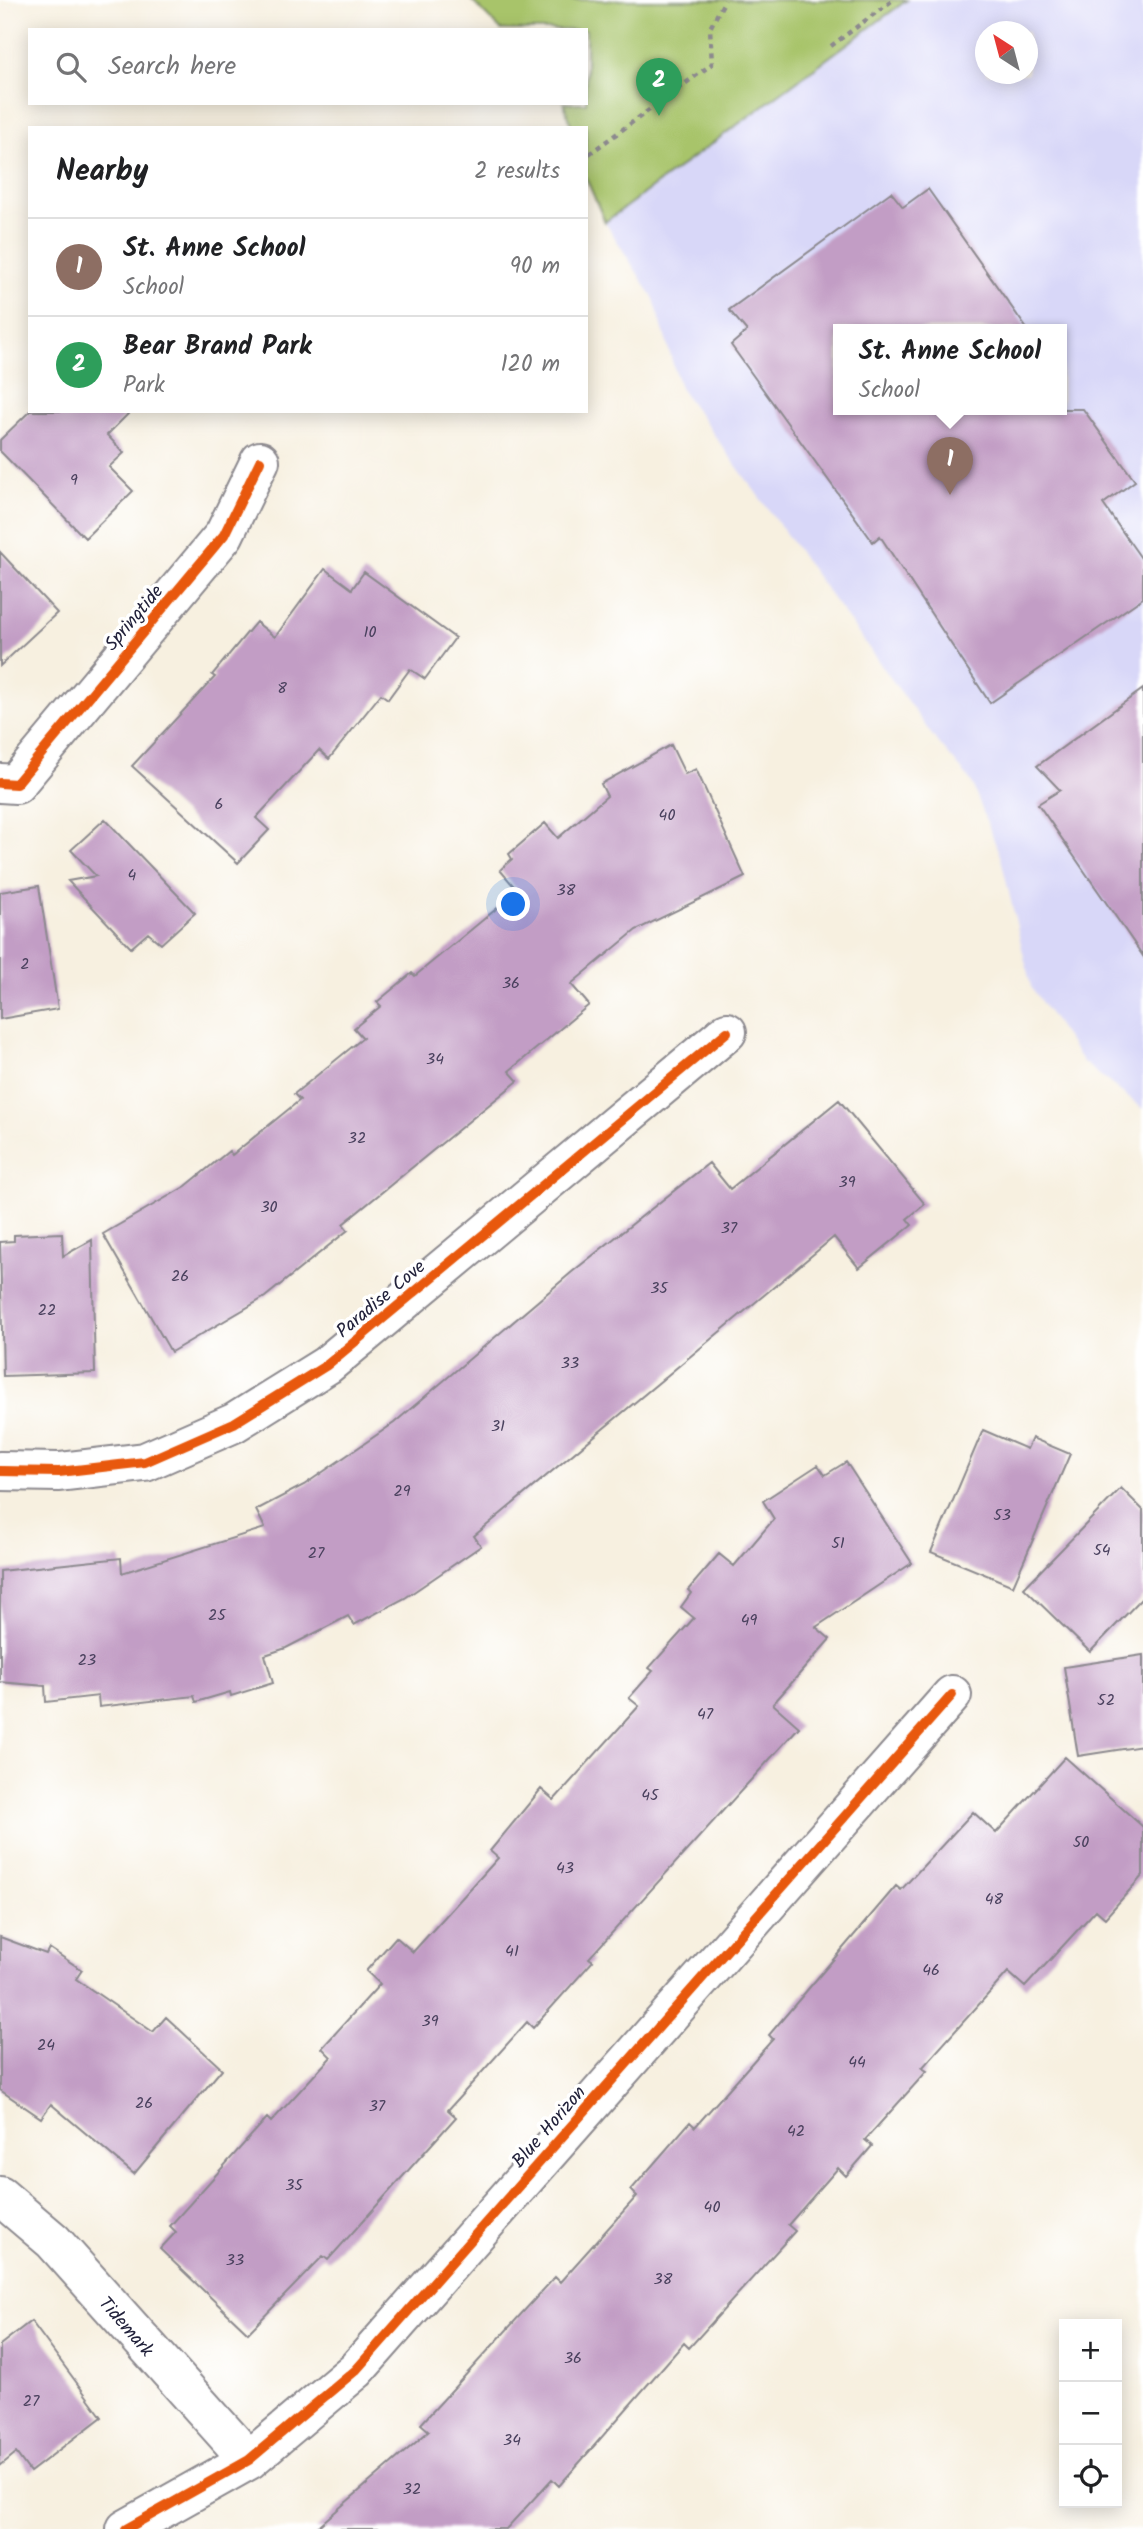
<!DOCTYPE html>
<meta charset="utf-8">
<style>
:root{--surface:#fff;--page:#f6f6f6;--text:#202124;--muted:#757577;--line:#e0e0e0;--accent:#db2777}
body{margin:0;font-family:Kalam,sans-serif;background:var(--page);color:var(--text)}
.controls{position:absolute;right:21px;bottom:21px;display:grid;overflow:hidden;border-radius:0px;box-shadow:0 4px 18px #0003}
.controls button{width:63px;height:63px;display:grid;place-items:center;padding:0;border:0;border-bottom:2px solid var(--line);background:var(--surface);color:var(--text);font:35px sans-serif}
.compass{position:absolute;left:975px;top:21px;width:63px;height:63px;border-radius:50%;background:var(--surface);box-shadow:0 4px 18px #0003;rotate:324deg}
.you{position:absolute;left:514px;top:905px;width:24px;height:24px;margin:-18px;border:5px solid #fff;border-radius:50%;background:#1a73e8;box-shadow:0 0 0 10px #1a73e833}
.badge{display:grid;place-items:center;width:46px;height:46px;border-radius:50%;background:var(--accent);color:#fff;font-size:23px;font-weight:700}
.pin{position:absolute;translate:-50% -58px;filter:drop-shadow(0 2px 4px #0008)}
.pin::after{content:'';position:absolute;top:37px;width:24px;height:21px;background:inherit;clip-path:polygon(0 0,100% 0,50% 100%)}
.popup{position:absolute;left:833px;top:324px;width:234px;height:91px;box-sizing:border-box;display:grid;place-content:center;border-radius:0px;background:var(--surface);filter:drop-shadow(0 2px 5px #0005);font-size:23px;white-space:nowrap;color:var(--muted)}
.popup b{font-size:26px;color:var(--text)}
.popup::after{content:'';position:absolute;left:50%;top:100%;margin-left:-14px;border:14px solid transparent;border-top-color:var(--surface)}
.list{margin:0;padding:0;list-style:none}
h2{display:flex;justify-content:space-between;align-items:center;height:91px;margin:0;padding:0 28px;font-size:30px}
h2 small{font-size:23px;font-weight:400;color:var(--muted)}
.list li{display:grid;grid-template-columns:46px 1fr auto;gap:21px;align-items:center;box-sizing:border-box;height:98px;padding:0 28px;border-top:2px solid var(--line)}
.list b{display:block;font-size:26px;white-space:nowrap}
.list p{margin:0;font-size:23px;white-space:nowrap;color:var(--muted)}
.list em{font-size:23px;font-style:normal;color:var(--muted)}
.icon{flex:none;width:38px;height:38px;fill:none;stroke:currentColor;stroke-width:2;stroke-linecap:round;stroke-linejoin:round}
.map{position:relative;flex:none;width:1143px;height:2529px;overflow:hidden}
.search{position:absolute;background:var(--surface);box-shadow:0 4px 18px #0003;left:28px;top:28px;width:560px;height:77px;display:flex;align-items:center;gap:18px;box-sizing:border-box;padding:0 24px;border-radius:0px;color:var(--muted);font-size:26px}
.panel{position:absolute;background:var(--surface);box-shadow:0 4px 18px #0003;left:28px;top:126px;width:560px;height:287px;border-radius:0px}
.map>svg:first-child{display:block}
.built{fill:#d8d7f8;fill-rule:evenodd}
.green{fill:#a8c46b;stroke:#657353;stroke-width:2}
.building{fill:#c29dc5}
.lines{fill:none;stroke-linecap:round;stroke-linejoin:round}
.street-casing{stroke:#8c898e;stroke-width:42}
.path{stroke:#8c898e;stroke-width:4.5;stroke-dasharray:5 5;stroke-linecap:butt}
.street{stroke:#fff;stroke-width:38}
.cycleway-casing{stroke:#fff;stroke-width:15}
.cycleway{stroke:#e8590c;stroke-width:10}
.labels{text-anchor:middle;stroke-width:7;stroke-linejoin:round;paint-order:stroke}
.number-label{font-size:16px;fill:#4a415e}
.street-label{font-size:19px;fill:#22223b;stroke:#fff}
</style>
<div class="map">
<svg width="1143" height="2529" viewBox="0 0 1143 2529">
<rect width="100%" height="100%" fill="#fff"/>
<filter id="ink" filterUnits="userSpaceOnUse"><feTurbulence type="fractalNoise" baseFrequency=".0143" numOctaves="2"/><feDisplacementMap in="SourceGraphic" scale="14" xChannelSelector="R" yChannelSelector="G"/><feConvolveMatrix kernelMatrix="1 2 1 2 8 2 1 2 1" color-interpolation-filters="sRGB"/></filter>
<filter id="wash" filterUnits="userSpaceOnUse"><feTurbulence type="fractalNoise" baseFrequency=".00686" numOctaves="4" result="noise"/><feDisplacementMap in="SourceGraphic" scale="28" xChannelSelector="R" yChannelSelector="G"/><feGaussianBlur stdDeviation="1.57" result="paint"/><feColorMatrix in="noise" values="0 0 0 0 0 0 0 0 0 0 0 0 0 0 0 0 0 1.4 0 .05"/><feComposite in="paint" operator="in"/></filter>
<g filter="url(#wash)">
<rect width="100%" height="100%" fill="#f7f0e0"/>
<!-- built -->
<path class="built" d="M 907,0 L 1143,0 L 1143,1109 L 1083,1062 L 1031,987 L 1001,858 L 971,781 L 932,735 L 680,388 L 654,299 L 605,222 ZM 986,32 L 1028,32 L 1028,74 L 986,74 ZM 838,329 L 1062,329 L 1062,409 L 838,409 Z"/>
<!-- green -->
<path class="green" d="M 471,0 L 907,0 L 605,222 L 586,178 L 586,128 L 572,128 L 564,103 L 586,103 L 586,30 L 501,30 Z"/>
<g id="blocks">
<!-- building -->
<path class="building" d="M 928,189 L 1027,329 L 838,329 L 838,409 L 1083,409 L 1135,481 L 1103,504 L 1143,561 L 1143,598 L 990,703 L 880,536 L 873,542 L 731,345 L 747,331 L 729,310 L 891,192 L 903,207 Z
M 30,411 L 131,411 L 107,435 L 124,453 L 109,467 L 133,491 L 85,538 L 0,451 L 0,440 Z
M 0,552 L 57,613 L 0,666 Z
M 325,569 L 352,589 L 364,572 L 455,638 L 425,679 L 410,669 L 388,699 L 381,694 L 329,759 L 319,750 L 256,818 L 269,830 L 238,863 L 132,766 L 215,677 L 212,675 L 256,622 L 275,637 Z
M 1143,689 L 1143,956 L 1038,804 L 1060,790 L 1037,766 Z
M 671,745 L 685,774 L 696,769 L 745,877 L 636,930 L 571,984 L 589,1005 L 509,1071 L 518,1081 L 343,1224 L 348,1230 L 265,1297 L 171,1352 L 103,1234 L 186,1186 L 229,1151 L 232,1155 L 300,1100 L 294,1094 L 363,1038 L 354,1028 L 381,1006 L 377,1002 L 412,973 L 415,976 L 518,891 L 500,870 L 512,859 L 509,854 L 545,823 L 558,838 L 607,796 L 601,784 Z
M 105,819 L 195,913 L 161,944 L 148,933 L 131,948 L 68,881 L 96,876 L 71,850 Z
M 39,886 L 58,1009 L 0,1019 L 0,892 Z
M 839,1100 L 925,1204 L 907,1219 L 912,1225 L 859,1268 L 834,1237 L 474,1536 L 481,1546 L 405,1598 L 354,1625 L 348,1616 L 286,1648 L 265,1655 L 273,1683 L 231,1696 L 230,1692 L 196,1702 L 194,1696 L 99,1707 L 98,1696 L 46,1702 L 45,1686 L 0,1682 L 0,1571 L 121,1558 L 122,1573 L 265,1528 L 256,1510 L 304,1485 L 394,1423 L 572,1272 L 709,1163 L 730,1189 Z
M 62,1233 L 63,1256 L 92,1240 L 95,1373 L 3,1376 L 0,1242 L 14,1241 L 14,1235 Z
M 983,1430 L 1027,1449 L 1032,1438 L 1070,1454 L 1013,1586 L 931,1552 Z
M 846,1462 L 912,1563 L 816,1627 L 830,1639 L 773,1704 L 799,1727 L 589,1958 L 593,1961 L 533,2028 L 527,2022 L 448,2110 L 456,2117 L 328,2260 L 323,2256 L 248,2333 L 160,2249 L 176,2232 L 170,2226 L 267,2118 L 271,2122 L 331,2057 L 322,2048 L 380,1984 L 366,1971 L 396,1937 L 413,1952 L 498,1858 L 490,1851 L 541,1789 L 554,1800 L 639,1706 L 629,1698 L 653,1671 L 649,1668 L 694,1618 L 681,1607 L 691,1593 L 688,1590 L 719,1554 L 734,1566 L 774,1519 L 763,1501 L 818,1465 L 825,1475 Z
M 1121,1488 L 1143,1510 L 1143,1597 L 1090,1652 L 1024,1588 Z
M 1143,1655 L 1143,1746 L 1078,1756 L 1064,1667 Z
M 1065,1757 L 1143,1827 L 1143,1875 L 1105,1918 L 1096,1910 L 1025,1987 L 1008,1972 L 922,2068 L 927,2071 L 865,2140 L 872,2146 L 846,2176 L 838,2168 L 788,2225 L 795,2231 L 689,2348 L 684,2343 L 559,2486 L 552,2479 L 506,2529 L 315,2529 L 429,2431 L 421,2424 L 555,2277 L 560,2282 L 637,2196 L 631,2190 L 690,2122 L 695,2127 L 773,2039 L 769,2035 L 896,1886 L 901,1890 L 973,1812 L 996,1833 Z
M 0,1937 L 46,1954 L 49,1948 L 82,1970 L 76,1979 L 153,2032 L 166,2017 L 222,2069 L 134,2174 L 51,2104 L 41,2118 L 0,2090 Z
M 31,2321 L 102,2417 L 30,2472 L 16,2453 L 0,2466 L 0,2345 Z"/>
</g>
</g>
<g filter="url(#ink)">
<use href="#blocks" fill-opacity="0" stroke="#8c898e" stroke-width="2"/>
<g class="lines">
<defs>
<path id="street" d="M 0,783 L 16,784 L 224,535 L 260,461
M 0,1471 L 59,1472 L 145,1462 L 234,1423 L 327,1365 L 727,1032
M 0,2196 L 53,2241 L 249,2460
M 126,2529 L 249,2460 L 356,2370 L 952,1695"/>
</defs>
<!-- street casing -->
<use href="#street" class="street-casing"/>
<!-- path -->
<path class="path" d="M 831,46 L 893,0
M 589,154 L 712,64 L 710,28 L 725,0"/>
<!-- street -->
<use href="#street" class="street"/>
<defs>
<path id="cycleway" d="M 0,783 L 16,784 L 224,535 L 260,461
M 0,1471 L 59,1472 L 145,1462 L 234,1423 L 327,1365 L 727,1032
M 126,2529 L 249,2460 L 356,2370 L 952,1695"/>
</defs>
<!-- cycleway casing -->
<use href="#cycleway" class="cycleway-casing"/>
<!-- cycleway -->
<use href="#cycleway" class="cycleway"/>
</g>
</g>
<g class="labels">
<!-- number labels -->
<g class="number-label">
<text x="74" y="485">9</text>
<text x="370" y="637">10</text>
<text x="282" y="693">8</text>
<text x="219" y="809">6</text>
<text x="667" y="820">40</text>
<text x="132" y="880">4</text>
<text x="566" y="895">38</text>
<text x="25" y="969">2</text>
<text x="511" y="988">36</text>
<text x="435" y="1064">34</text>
<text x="357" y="1143">32</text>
<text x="847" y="1187">39</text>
<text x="269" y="1212">30</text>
<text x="729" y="1233">37</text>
<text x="180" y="1281">26</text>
<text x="659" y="1293">35</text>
<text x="47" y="1315">22</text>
<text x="570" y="1368">33</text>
<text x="498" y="1431">31</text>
<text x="402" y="1496">29</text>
<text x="1002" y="1520">53</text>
<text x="838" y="1548">51</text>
<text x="1102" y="1555">54</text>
<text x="316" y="1558">27</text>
<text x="217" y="1620">25</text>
<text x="749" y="1625">49</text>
<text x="87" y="1665">23</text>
<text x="1106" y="1705">52</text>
<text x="705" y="1719">47</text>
<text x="650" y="1800">45</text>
<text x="1081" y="1847">50</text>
<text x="565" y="1873">43</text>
<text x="994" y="1904">48</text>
<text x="512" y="1956">41</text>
<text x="931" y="1975">46</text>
<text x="430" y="2026">39</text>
<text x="46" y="2050">24</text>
<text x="857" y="2067">44</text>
<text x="144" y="2108">26</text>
<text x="377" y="2111">37</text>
<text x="796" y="2136">42</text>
<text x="294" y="2190">35</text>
<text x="712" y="2212">40</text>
<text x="235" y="2265">33</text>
<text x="663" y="2284">38</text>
<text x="573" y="2363">36</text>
<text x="31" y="2406">27</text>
<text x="512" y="2445">34</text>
<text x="412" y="2494">32</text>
</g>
<!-- street labels -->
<g class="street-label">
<text transform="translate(133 617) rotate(-50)" y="7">Springtide</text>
<text transform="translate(380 1298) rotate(-40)" y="7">Paradise Cove</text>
<text transform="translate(548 2126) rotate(-49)" y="7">Blue Horizon</text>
<text transform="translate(127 2326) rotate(49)" y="7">Tidemark</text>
</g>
</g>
</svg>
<div class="controls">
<button>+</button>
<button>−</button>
<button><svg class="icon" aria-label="locate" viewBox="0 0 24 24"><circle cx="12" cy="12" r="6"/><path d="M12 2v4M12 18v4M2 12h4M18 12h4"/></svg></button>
</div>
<svg class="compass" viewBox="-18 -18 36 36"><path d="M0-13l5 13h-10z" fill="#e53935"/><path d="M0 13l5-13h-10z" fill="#757577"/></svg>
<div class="you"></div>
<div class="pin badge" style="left:950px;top:495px;background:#8d6e63">1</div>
<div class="popup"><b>St. Anne School</b>School</div>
<div class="pin badge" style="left:659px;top:116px;background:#2e9e5b">2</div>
<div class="search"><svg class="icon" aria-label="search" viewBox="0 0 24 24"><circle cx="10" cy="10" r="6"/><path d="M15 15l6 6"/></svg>Search here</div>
<section class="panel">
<h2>Nearby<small>2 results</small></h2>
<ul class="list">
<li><span class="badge" style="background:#8d6e63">1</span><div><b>St. Anne School</b><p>School</p></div><em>90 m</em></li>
<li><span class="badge" style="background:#2e9e5b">2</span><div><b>Bear Brand Park</b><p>Park</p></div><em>120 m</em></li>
</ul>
</section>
</div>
